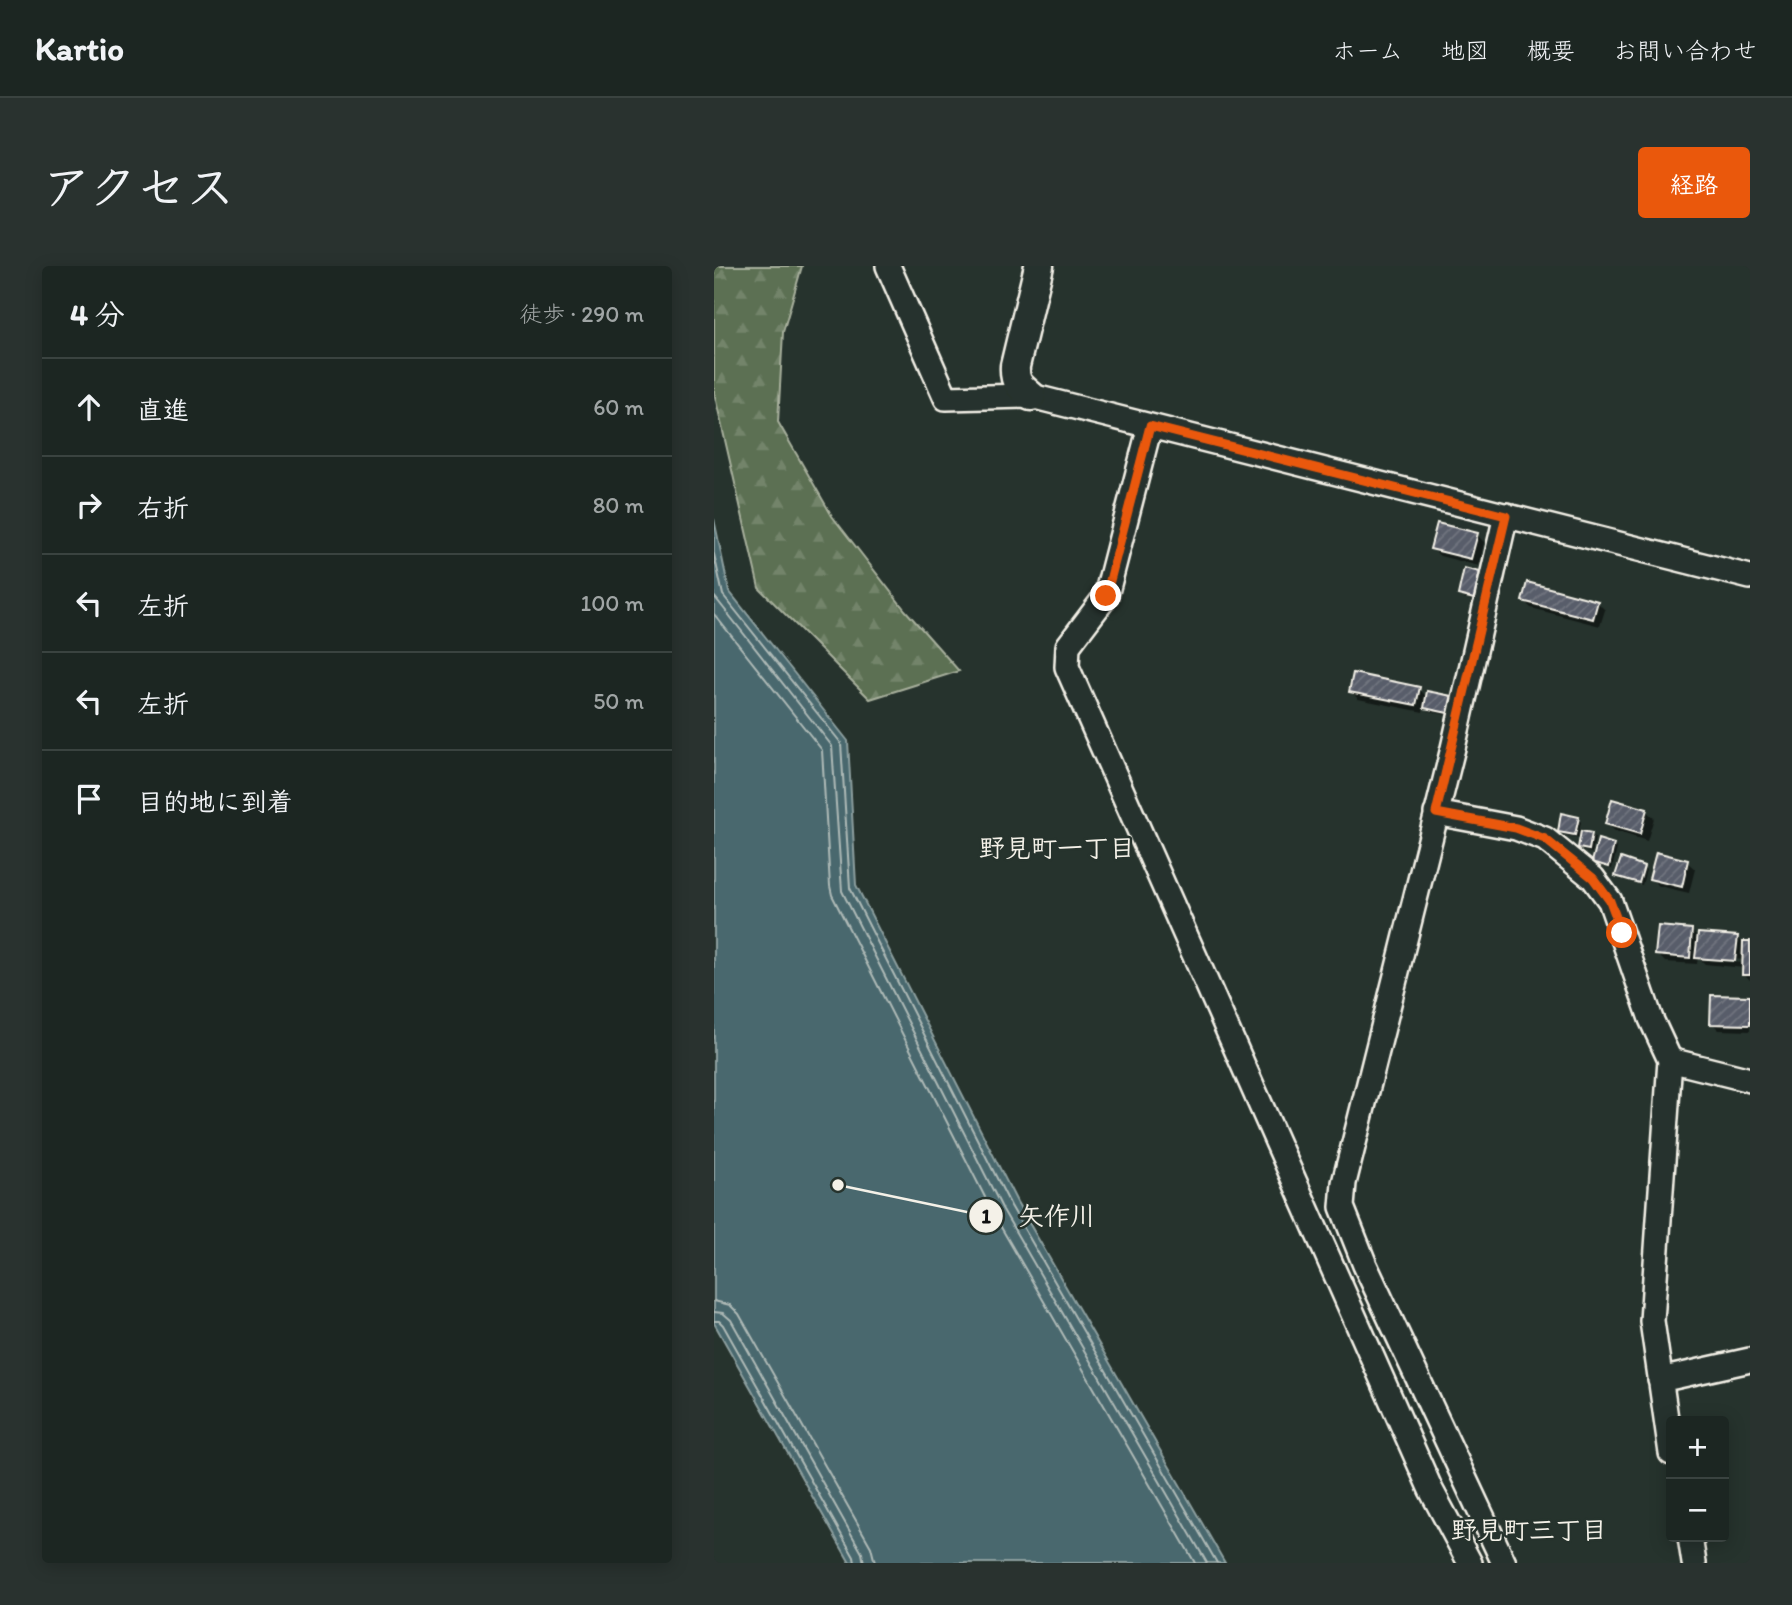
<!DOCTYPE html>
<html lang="ja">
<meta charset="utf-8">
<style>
:root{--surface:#1c2622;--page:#29322f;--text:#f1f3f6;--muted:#a0a5a5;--line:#3a4340;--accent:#ea580c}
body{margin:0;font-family:Itim,"Klee One",sans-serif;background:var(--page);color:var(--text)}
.controls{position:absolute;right:21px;bottom:21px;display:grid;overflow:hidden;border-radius:7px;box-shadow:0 4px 18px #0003}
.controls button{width:63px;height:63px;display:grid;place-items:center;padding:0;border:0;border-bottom:2px solid var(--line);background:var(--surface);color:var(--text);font:35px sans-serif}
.stop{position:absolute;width:21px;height:21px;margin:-16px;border:5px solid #ea580c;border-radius:50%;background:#fff}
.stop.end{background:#ea580c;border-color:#fff;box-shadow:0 2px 7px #0008}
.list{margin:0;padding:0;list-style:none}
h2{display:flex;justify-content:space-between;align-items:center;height:91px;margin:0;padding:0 28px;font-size:30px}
h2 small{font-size:23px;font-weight:400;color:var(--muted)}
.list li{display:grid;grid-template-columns:46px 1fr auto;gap:21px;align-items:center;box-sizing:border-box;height:98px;padding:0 28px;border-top:2px solid var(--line)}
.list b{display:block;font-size:26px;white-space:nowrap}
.list em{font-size:23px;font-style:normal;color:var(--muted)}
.icon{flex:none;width:38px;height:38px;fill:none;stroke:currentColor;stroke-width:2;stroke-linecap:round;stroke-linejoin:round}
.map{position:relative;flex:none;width:1036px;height:1297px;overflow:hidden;border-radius:7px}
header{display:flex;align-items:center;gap:42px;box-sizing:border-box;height:98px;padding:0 35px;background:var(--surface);border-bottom:2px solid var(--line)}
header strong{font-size:33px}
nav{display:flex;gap:38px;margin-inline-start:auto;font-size:24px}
.intro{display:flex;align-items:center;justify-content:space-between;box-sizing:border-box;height:168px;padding:0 42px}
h1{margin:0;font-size:49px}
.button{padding:18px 32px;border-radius:7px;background:var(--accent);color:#fff;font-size:24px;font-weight:700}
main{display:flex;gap:42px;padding:0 42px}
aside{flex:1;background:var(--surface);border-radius:7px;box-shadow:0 4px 18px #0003}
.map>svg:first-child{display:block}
.forest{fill:url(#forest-firs);stroke:#a8b09d;stroke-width:2}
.water{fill:#48686e;stroke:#8d9f9f;stroke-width:2}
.shadow{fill:#0007;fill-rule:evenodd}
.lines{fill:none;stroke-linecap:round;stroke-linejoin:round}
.shore{stroke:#afbab7;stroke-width:2}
.building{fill:url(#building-hatch);stroke:#f4f1e8;stroke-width:2}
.minor-casing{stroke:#f4f1e8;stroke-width:28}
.tertiary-casing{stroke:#f4f1e8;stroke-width:33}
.minor{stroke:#26332d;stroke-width:23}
.tertiary{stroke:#26332d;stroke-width:28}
.route{stroke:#ea580c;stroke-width:9}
.labels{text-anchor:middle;stroke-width:5;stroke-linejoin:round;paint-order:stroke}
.neighbourhood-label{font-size:26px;font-weight:bold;fill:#f4f1e8;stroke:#26332d}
.leader{fill:none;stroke:#f4f1e8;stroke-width:2.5}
.callout-dot{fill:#f4f1e8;stroke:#26332d;stroke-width:2.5}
.mark-label{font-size:21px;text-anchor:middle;font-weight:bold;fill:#111}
.callout-label{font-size:26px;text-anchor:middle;font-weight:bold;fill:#f4f1e8;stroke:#26332d;stroke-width:5;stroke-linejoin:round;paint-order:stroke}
</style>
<header>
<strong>Kartio</strong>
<nav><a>ホーム</a><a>地図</a><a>概要</a><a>お問い合わせ</a></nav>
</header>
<div class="intro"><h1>アクセス</h1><a class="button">経路</a></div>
<main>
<aside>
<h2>4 分<small>徒歩 · 290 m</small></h2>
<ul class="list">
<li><svg class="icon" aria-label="ahead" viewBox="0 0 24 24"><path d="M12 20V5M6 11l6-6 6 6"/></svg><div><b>直進</b></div><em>60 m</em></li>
<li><svg class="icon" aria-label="right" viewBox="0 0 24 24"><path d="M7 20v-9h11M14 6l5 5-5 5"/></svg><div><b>右折</b></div><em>80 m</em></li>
<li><svg class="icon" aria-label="left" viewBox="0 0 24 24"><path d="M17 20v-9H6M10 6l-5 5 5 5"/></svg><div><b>左折</b></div><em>100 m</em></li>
<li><svg class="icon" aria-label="left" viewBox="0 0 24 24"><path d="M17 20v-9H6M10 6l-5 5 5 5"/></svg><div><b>左折</b></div><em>50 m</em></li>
<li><svg class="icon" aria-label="arrive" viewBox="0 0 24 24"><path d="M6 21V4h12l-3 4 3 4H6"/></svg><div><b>目的地に到着</b></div></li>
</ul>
</aside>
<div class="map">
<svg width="1036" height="1297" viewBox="0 0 1036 1297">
<defs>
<pattern id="forest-firs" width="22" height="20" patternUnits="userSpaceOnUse" patternTransform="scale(1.75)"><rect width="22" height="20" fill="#5b6f52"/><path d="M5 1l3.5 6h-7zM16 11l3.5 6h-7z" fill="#73846b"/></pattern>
<pattern id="building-hatch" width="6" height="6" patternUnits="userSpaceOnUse" patternTransform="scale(1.75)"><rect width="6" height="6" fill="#585d6a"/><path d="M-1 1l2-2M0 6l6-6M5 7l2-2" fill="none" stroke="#71757f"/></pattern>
</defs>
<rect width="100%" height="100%" fill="#26332d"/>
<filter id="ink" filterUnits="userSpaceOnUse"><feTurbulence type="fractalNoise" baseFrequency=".0143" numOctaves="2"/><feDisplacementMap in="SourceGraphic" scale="14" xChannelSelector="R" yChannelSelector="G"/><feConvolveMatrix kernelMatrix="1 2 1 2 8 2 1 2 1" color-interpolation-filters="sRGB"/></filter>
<g filter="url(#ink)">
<!-- forest -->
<path class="forest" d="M 0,0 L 88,0 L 69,66 L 64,156 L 118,250 L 191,344 L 245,405 L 156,433 L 45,322 L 0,126 Z"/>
<!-- water -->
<path class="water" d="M 0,253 L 15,325 L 134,475 L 142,619 L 303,936 L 511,1297 L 136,1297 L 0,1057 Z"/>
<!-- shadow -->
<path class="shadow" d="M 763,269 L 770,276 L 765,300 L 726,290 L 718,283 Z
M 765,308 L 769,311 L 763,335 L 749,332 L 745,329 Z
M 810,335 L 883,336 L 891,344 L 886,360 L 817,342 Z
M 705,423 L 714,432 L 737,432 L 741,435 L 737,450 L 715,445 L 710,440 L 709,446 L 644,433 L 637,425 Z
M 932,545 L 940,552 L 933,575 L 901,565 L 893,558 Z
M 864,553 L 867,556 L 865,566 L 878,569 L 881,572 L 878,587 L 869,585 L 865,582 L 867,572 L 849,569 L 845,565 Z
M 900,579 L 903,583 L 898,603 L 883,599 L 880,596 Z
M 973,596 L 981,603 L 975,627 L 945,620 L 937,613 Z
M 929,601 L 932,604 L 928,619 L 906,613 L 903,609 Z
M 978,665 L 985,672 L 1023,671 L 1031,679 L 1036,677 L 1036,714 L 1030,708 L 1030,702 L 991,698 L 984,691 L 983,698 L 951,696 L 943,688 ZM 989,690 L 1030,694 L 1030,697 L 989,694 Z
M 1036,731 L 1036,765 L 1005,764 L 998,757 Z"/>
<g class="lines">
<!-- shore -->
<path class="shore" d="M 0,288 L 9,329 L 127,477 L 136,622 L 297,940 L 503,1297
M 0,330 L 118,480 L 128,625 L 289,944 L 493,1297
M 0,348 L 108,484 L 116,620 L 118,629 L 280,949 L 481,1297
M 0,1035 L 16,1039 L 25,1048 L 157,1281 L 161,1297
M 0,1046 L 9,1047 L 17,1054 L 148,1287 L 150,1297
M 0,1055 L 5,1055 L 9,1059 L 140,1291 L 141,1297"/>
</g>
<!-- building -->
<path class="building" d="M 723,257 L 764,267 L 757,293 L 716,283 Z
M 750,302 L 766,306 L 760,333 L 744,329 Z
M 813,316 L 884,335 L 879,353 L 808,335 Z
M 639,407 L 706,421 L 702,439 L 635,426 Z
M 713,425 L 738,430 L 734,447 L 710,442 Z
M 898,533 L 933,543 L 926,568 L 891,558 Z
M 847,547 L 865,551 L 861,569 L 844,566 Z
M 867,565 L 878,567 L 875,584 L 864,582 Z
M 884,573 L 900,578 L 895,601 L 878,596 Z
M 942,586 L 974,594 L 968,621 L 935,613 Z
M 907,592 L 930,600 L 925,617 L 901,610 Z
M 944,660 L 978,663 L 976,692 L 941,689 Z
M 984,667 L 1024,670 L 1021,695 L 981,692 Z
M 1029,675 L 1036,675 L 1036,709 L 1028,709 Z
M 997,729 L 1036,730 L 1036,759 L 996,758 Z"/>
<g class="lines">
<defs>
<path id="minor" d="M 174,0 L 232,132 L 317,130 L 1036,311
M 436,160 L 392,330 L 354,380 L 353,401 L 717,1224 L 756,1297
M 722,547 L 802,562 L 831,573 L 879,612 L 896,635 L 937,753 L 956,794 L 938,1055 L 957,1187
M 956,794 L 1036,814
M 946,1114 L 1036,1094
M 976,1271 L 980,1297
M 790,1297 L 651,999 L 628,941 L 630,917 L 739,482 L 792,249"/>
<path id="tertiary" d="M 317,130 C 305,120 300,116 301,100 L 325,0"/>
</defs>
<!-- minor casing -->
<use href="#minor" class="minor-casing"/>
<!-- tertiary casing -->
<use href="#tertiary" class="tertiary-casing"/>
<!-- minor -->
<use href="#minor" class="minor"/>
<!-- tertiary -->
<use href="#tertiary" class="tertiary"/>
</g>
</g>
<g class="lines" filter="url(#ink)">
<!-- route -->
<path class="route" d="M 392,330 L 436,160 L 792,250 L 722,547 L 802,562 L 831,573 L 879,612 L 896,635 L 908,667"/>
</g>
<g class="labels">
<!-- neighbourhood labels -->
<g class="neighbourhood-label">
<text x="343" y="591">野見町一丁目</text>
<text x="815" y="1273">野見町三丁目</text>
</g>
</g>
<!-- callouts -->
<path class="leader" d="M124 919L272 950"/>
<g class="callout-dot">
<circle cx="124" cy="919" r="7"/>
<circle cx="272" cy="950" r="18"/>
</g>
<g class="mark-label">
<text x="272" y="957">1</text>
</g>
<g class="callout-label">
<text x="343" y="959">矢作川</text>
</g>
</svg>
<div class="controls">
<button>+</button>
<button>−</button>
</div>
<div class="stop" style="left:908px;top:667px"></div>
<div class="stop end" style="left:392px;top:330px"></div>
</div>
</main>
